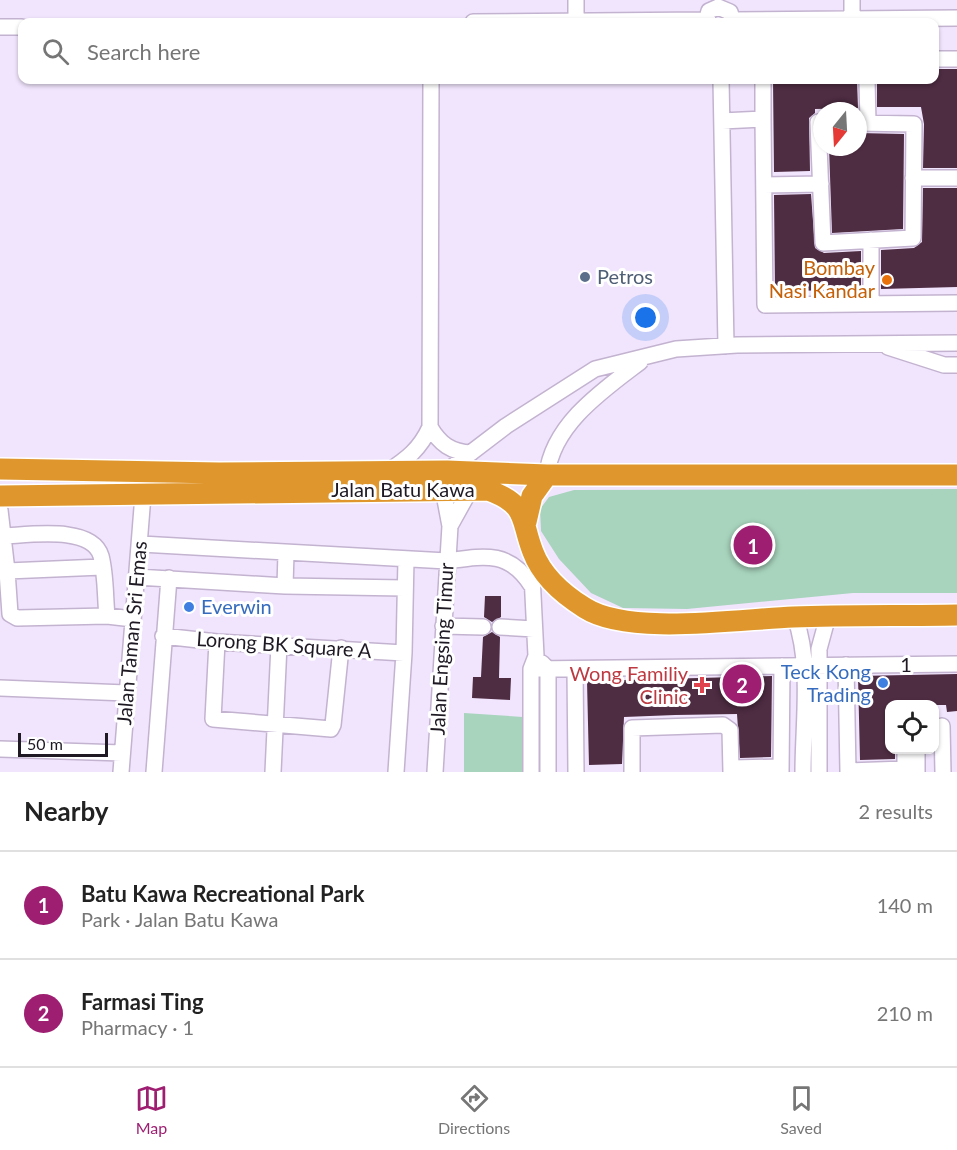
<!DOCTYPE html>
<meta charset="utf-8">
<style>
:root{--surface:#fff;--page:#f6f6f6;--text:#222;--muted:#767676;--line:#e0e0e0;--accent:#9e1f72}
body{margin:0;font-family:Lato,sans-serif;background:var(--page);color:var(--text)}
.controls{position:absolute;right:18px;bottom:18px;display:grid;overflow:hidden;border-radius:12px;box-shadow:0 2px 4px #0004}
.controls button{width:54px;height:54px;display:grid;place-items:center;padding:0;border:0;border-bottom:2px solid var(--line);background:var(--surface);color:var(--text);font:30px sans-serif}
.compass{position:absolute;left:813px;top:102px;width:54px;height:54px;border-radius:50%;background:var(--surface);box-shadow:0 2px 4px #0004;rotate:198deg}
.scale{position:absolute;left:18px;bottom:15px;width:90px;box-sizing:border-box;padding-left:6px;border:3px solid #1e1923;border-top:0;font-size:16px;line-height:21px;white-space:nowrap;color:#1e1923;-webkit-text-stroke:4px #fff;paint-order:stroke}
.you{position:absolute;left:646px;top:318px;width:21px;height:21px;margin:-15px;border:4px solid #fff;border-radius:50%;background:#1a73e8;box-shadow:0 0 0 9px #1a73e833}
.badge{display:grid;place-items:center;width:39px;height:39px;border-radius:50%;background:var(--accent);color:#fff;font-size:20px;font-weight:700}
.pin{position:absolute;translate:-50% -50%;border:3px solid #fff;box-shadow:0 2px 6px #0006}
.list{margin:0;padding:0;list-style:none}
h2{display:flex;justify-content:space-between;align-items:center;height:78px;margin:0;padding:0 24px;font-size:26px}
h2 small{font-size:20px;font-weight:400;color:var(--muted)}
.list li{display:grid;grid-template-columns:39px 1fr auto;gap:18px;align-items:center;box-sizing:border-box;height:108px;padding:0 24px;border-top:2px solid var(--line)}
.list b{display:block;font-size:22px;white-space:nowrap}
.list p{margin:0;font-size:20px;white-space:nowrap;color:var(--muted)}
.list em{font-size:20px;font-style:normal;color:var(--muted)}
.icon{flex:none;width:33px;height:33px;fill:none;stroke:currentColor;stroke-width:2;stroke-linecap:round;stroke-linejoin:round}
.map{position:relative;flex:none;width:957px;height:772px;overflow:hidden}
.search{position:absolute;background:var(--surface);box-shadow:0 2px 4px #0004;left:18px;right:18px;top:18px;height:66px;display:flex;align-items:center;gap:15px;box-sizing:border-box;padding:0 21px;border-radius:12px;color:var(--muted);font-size:22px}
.sheet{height:294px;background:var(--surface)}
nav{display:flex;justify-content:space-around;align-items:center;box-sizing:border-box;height:84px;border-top:2px solid var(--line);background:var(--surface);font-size:16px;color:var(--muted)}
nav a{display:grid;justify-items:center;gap:3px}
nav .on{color:var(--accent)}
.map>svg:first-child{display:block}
.green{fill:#a8d4bd}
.building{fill:#4e2c42}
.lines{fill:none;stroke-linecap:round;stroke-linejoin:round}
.minor-casing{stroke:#c3b3d0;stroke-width:18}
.highway-casing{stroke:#fff;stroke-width:24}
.minor{stroke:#fff;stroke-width:15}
.highway{stroke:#df972d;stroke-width:21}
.service-dot{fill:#5c6f8a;stroke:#fff;stroke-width:2}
.food-dot{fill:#e8710a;stroke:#fff;stroke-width:2}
.shop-dot{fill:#3f7fe0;stroke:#fff;stroke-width:2}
.health-dot{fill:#e0444e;stroke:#fff;stroke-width:2}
.labels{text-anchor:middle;stroke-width:6;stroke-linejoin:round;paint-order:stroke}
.food-label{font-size:20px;fill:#c56008;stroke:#fff;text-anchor:end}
.service-label{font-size:20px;fill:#4e5e75;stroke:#fff;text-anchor:start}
.street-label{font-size:20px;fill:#1e1923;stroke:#fff}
.shop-label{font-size:20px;fill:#366cbe;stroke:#fff;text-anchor:start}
.health-label{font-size:20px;fill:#be3a42;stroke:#fff;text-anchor:end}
</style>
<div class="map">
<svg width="957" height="772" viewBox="0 0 957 772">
<rect width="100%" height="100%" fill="#f1e5fd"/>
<!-- green -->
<path class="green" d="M 957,489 L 957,593 L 853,593 L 687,609 L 623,608 L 591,593 L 559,559 L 541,531 L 540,509 L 549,497 L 574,490 Z
M 464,713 L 523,717 L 522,772 L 464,772 Z"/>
<!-- building -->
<path class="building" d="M 934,69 L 957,69 L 957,168 L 923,168 L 924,124 L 921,107 L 877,107 L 877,80 L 934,80 Z
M 773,80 L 857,80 L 858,108 L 815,109 L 815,113 L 809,118 L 810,171 L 774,172 Z
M 858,133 L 904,134 L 903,229 L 832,233 L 829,147 L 858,147 Z
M 923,188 L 957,188 L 957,287 L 881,289 L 881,250 L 914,248 L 922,242 Z
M 811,194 L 815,248 L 824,253 L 861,251 L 861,290 L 775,291 L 774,195 Z
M 485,596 L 501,596 L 501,617 L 492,622 L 484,617 Z
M 492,632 L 500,637 L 499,678 L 511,678 L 510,700 L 472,698 L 473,677 L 481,677 L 483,637 Z
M 957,674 L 957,711 L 947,712 L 946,705 L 890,705 L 890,750 L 895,750 L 895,759 L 860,760 L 858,676 Z
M 772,676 L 771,757 L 740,758 L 737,714 L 675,715 L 624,717 L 622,764 L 589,765 L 587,681 Z"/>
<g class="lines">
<defs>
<path id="minor" d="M 852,19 L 852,0
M 733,20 L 957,18
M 576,21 L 576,0
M 473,22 L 705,20
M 706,22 L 709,11 L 718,7 L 730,12 L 733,22
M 0,27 L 22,27
M 934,59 L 957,59
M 721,80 L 726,346
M 763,80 L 763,119
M 867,80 L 868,123
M 722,121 L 763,119 L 765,305 L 957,303
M 822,122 L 818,122 L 823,243 L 913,238 L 914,124 L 858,123
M 913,178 L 957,178
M 764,185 L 821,184
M 871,240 L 871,304
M 888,347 L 944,365 L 957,365
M 430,427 C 440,444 451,452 471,453
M 447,471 L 506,426 L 595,369 L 676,349 L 737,345 L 957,343
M 387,472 C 407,459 420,449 430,427 L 431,80
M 547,475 C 552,425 603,390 640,362
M 0,510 L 3,536 L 0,536
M 450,526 L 470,490
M 141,544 L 447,561 C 483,556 509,550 531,585
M 102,567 L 7,571 L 3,536 C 29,535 92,525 101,556 C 106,575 105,597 107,616
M 7,571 L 10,614 L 17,618 L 107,616 L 133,619
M 137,577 L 285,586 L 404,588
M 285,586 L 286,553
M 795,617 C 812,665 803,722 803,772
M 443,626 L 483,627
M 500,627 L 534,629
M 163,636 L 217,642 L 404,653
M 217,642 L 213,719 L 331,729 L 333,725 L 341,648
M 542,663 L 548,669 L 548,772
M 846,665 L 848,772
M 531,669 L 957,664
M 575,669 L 576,772
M 0,688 L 126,693
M 942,726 L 943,772
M 0,749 L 122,753
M 905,750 L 905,772
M 917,750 L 917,772
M 732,768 L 781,767
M 848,771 L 905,769
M 121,772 L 143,495
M 154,772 L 169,578
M 273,772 L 279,645
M 396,772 L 404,653 L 406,559
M 435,772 L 450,526 L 443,489
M 531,772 L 531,669 L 536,656 L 532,575
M 632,772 L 632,728 L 723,725 L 730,730 L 731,772
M 781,772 L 782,666
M 819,772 L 819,649 L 828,616"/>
<path id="highway" d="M 0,469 L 219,473 L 447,471 L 547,475 L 957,475
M 0,496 L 488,490 C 529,505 520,519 533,552 C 542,576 564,595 585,608 C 629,636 740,619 793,617 C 847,615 902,616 957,615
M 526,522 L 532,496 L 547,475"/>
</defs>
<!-- minor casing -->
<use href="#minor" class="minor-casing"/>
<!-- highway casing -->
<use href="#highway" class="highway-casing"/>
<!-- minor -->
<use href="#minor" class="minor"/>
<!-- highway -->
<use href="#highway" class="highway"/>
</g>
<!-- markers -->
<circle class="service-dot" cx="585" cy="277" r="6"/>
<circle class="food-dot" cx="887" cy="280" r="6"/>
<g class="shop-dot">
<circle cx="189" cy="607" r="6"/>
<circle cx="883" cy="683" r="6"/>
</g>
<path class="health-dot" d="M699 676h6v6h6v6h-6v6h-6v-6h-6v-6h6z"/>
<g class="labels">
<!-- food labels -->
<g class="food-label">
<text x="875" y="275">Bombay<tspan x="875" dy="23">Nasi Kandar</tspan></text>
</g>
<!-- service labels -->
<g class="service-label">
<text x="597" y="284">Petros</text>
</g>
<!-- street labels -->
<g class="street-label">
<text x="403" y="497">Jalan Batu Kawa</text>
<text transform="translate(132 633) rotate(-85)" y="7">Jalan Taman Sri Emas</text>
<text transform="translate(284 645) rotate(4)" y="7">Lorong BK Square A</text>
<text transform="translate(442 649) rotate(-87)" y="7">Jalan Engsing Timur</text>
<text x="906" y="672">1</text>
</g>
<!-- shop labels -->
<g class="shop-label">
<text x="201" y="614">Everwin</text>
<text x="871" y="679" text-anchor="end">Teck Kong<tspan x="871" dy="23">Trading</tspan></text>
</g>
<!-- health labels -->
<g class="health-label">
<text x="688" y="681">Wong Familiy<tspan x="688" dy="23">Clinic</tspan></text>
</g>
</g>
</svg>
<div class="controls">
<button><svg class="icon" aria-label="locate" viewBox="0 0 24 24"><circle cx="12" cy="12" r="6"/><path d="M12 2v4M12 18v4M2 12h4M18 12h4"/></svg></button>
</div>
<svg class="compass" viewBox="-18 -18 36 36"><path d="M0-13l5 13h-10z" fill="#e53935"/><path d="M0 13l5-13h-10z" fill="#767676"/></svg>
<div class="scale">50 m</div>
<div class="you"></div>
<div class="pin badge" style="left:753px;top:545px">1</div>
<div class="pin badge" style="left:742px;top:684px">2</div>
<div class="search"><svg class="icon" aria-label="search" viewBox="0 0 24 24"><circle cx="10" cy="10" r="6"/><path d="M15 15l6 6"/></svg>Search here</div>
</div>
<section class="sheet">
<h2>Nearby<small>2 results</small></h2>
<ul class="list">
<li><span class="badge">1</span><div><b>Batu Kawa Recreational Park</b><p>Park · Jalan Batu Kawa</p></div><em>140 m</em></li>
<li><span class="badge">2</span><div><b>Farmasi Ting</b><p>Pharmacy · 1</p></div><em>210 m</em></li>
</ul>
</section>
<nav>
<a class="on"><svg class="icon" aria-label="map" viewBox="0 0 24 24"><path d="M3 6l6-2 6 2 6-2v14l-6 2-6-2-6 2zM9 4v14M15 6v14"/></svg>Map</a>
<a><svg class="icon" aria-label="directions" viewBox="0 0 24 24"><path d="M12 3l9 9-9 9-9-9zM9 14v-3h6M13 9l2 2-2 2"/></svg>Directions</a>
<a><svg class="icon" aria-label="saved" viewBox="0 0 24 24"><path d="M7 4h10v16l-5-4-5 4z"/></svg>Saved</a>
</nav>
